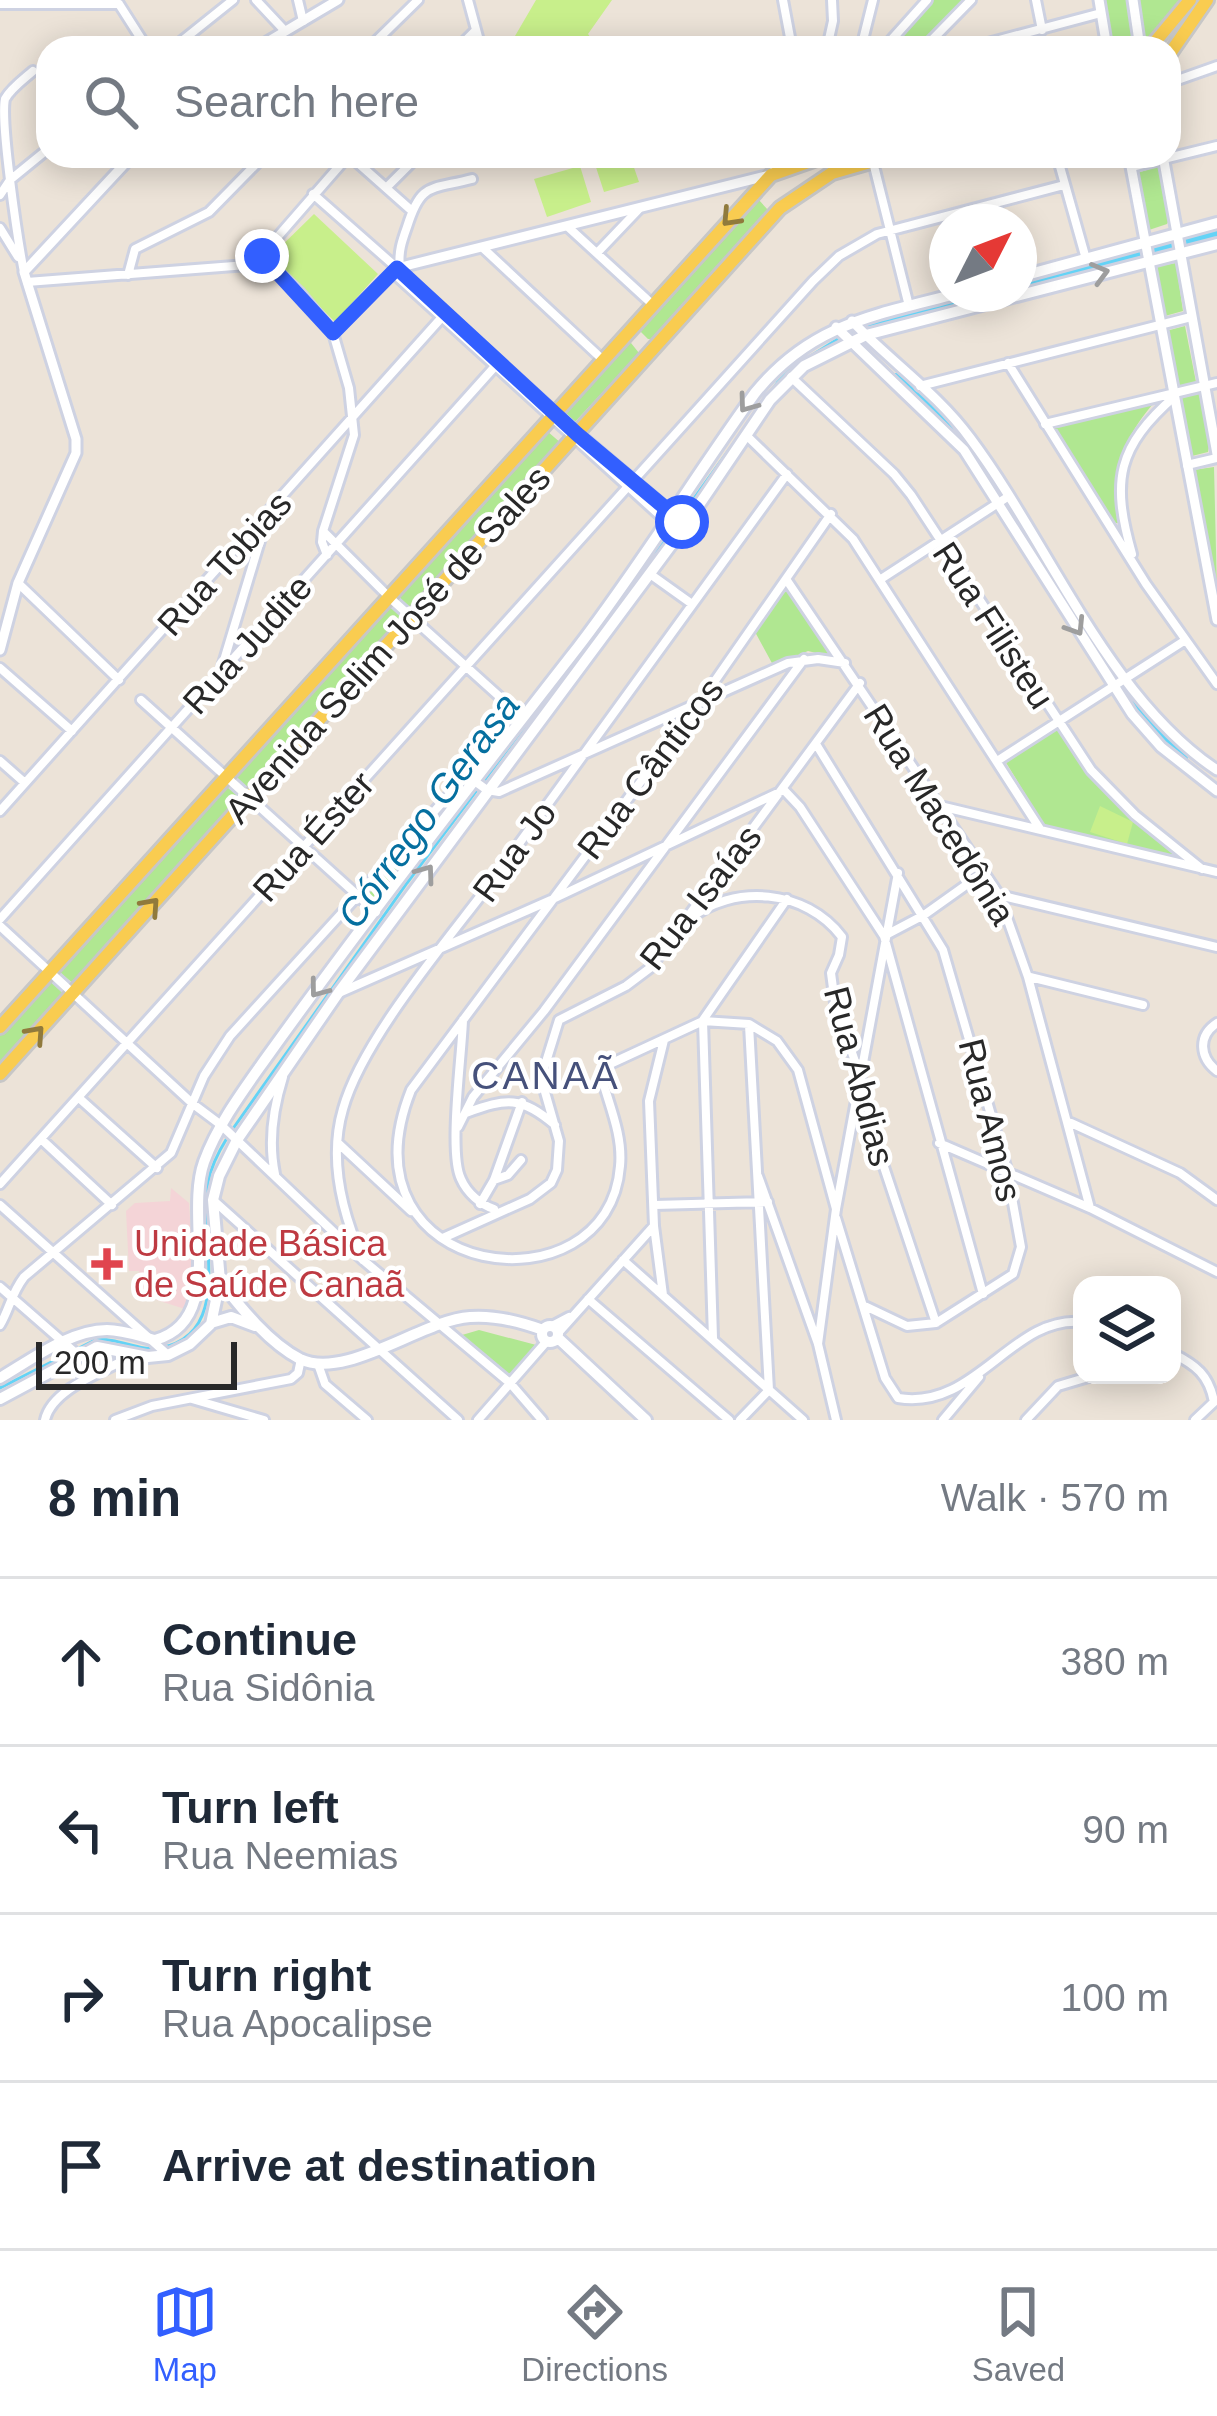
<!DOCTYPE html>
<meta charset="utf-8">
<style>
:root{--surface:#fff;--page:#f6f6f7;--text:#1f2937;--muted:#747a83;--line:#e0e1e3;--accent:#325fff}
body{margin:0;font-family:Arial,sans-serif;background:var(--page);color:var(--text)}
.controls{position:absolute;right:36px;bottom:36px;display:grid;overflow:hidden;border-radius:24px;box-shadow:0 6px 30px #0003}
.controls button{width:108px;height:108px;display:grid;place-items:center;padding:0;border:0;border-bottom:3px solid var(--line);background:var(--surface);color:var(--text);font:60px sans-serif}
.compass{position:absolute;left:929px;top:204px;width:108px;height:108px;border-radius:50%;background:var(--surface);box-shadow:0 6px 30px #0003;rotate:48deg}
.scale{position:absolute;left:36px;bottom:30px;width:201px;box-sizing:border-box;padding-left:12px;border:6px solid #282828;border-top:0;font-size:33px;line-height:42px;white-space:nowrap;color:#282828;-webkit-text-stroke:9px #fff;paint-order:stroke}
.stop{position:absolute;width:36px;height:36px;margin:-27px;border:9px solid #325fff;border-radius:50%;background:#fff}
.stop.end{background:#325fff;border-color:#fff;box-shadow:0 3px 12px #0008}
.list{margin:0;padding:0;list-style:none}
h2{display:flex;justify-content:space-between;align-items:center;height:156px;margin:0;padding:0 48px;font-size:51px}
h2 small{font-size:39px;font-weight:400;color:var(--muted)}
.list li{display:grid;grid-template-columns:78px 1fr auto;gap:36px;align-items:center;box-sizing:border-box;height:168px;padding:0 48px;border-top:3px solid var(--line)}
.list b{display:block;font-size:45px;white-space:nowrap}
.list p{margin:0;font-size:39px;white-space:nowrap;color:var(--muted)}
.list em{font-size:39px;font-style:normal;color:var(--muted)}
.icon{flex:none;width:66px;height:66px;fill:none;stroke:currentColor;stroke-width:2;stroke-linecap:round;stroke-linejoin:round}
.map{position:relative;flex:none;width:1217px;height:1420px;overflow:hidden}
.search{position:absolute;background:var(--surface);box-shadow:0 6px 30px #0003;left:36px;right:36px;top:36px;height:132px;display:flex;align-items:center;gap:30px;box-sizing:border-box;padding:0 42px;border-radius:36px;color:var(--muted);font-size:45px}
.sheet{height:828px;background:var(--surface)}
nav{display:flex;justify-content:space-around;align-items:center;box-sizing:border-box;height:168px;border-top:3px solid var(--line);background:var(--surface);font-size:33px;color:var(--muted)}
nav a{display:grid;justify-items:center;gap:6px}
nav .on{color:var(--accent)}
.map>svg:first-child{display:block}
.medical{fill:#f4d4d7}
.green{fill:#b0e791}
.pitch{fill:#c8ef8b}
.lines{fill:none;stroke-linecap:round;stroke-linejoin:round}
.stream{stroke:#63d3f6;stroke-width:3}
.river{stroke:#63d3f6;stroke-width:12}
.minor-casing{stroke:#ced2e2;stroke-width:14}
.tertiary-casing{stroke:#ced2e2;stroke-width:15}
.secondary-casing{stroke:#ced2e2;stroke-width:16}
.primary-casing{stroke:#c7c7c7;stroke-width:18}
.minor{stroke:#fff;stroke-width:8}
.tertiary{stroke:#fff;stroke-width:9}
.secondary{stroke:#fff;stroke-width:10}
.primary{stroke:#f9cc50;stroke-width:12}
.oneway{stroke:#907a3c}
.oneway2{stroke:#9e9e9e}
.route{stroke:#325fff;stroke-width:15}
.health-dot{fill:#e0444e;stroke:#fff;stroke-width:4.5}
.labels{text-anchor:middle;stroke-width:9;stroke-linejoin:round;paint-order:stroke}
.street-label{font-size:36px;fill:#282828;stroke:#fff}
.health-label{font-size:36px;fill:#be3a42;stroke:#fff;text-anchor:start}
.water-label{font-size:39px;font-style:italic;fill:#056f9f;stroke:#fff}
.neighbourhood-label{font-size:39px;letter-spacing:3px;fill:#46517b;stroke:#fff}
</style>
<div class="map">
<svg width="1217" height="1420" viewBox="0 0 1217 1420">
<rect width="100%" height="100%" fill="#ece3d8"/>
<!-- medical -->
<path class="medical" d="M 171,1188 L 189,1203 L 194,1280 L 188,1310 L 141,1295 L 139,1271 L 129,1271 L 126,1211 L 135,1203 L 170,1201 Z"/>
<!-- green -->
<path class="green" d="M 933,0 L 967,0 L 921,48 L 890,48 Z
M 1103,0 L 1127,0 L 1134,48 L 1112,48 Z
M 1137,0 L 1185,0 L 1146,44 Z
M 1160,166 L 1170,218 L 1167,224 L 1149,230 L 1137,173 Z
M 758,199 L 768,210 L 653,339 L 648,339 L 639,330 Z
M 1176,263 L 1183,311 L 1165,316 L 1155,267 Z
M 1185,326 L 1196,382 L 1178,389 L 1166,331 Z
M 624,343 L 631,343 L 639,353 L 574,423 L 563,411 Z
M 1199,393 L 1209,446 L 1208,452 L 1192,456 L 1179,399 Z
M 1152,405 C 1133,428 1117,454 1118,485 C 1118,499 1122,510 1118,523 L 1110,523 L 1054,427 Z
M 547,431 L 562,444 L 411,612 L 394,598 Z
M 1214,467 L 1217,592 L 1193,470 Z
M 785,584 L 837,658 L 808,651 L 773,665 L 754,630 Z
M 389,604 L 406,618 L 250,791 L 231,778 Z
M 1056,727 C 1093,779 1134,819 1183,860 L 1045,826 L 1005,761 Z
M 488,756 L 376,905 L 363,894 Z
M 227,785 L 243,799 L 75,985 L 57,970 Z
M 49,980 L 65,995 L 0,1067 L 0,1033 Z
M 479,1330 L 540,1346 L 510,1376 L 462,1335 Z"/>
<!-- pitch -->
<path class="pitch" d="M 536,0 L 612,0 L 588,34 L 598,48 L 508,48 Z
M 598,156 L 630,156 L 639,182 L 604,192 L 593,158 Z
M 580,166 L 591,202 L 547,217 L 534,179 Z
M 314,214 L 378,274 L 335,322 L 270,257 Z
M 1100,806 L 1133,822 L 1127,844 L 1090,832 Z"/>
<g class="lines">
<!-- stream -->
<path class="stream" d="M 682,515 L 778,382 L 793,367 L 841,337
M 232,1130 L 407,883 L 674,528
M 0,1388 L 95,1340 C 118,1337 139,1352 160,1348 C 237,1334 197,1232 208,1182 C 211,1167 219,1151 227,1138"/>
<!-- river -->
<path class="river" d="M 1019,288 L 1217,234
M 842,336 L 998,294
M 896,379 L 941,419 L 967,449
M 1040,561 L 1131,700 L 1182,759"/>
<defs>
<path id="minor" d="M 256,0 L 285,31
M 298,0 L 303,21
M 468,0 L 481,48
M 783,0 L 792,48
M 1036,0 L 1042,30
M 0,4 L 119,4
M 119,4 L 147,48
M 173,48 L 233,0
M 369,48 L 418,0
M 458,48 L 476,30
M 827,48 L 833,21 L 832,0
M 861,48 L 873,0
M 884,48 L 927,0
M 924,48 L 971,0
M 969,48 L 1101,13
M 1169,83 L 1217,66
M 350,156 L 412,211
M 1057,156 L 1086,259
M 873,162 L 909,306
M 1131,167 L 1217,146
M 772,173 L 786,156
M 386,188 L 418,156
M 313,194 L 397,268
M 0,195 L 10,180 L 48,149
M 567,226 L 652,304
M 0,228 L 18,257
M 484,249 L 602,359
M 597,253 L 638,210
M 261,256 L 299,292 L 333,333 L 349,388 L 354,435 L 323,531 L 322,542 L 327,555
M 400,267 C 398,252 402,241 407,227 C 421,182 430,190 472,179
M 24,272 C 18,242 0,122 5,99 C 11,88 24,79 33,71
M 128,275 L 135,249 L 209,212 L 264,156
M 27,282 L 247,265 L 261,256 L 348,156
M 333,333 L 393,272
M 1008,363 L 1146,584 L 1217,684
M 791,377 L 894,474 L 911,495 L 1091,770 L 1135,815 L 1202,869
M 920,386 L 1191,317
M 1045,424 L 1217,383
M 746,435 L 853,539 L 1040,829
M 1187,465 L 1217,458
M 831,514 L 703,698 L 411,1090 C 335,1282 609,1315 620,1166 C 623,1135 609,1105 601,1075 L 610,1064 L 703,1021 L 749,1024 L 777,1041 L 798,1070 L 836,1209
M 324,532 L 390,598 L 521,716
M 1132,554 C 1111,480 1117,447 1175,396
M 650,574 L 692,604
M 786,579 L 999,895 L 1028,977 L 1090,1208
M 881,579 L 1009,496
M 18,583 L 119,680
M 222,667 L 266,521
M 0,668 L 72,731
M 141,700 L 376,912
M 816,744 L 943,950 L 1007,1170 L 1021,1247 L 1013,1274 L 936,1323 L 907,1326 L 867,1307
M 0,761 L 25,783
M 997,761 L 1184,641
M 473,780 L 487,790 L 499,792 L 788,663 L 818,659 L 845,663
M 940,806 L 1217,872
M 0,811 L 443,316
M 999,895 L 1217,947
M 0,919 L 498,363
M 688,920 C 733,883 806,889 842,937 L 839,955 L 831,973 L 835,1003 L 860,1076 L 881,1158 L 936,1323
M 0,926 L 193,1104 L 221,1125 L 363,1260 L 511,1384 L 542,1420
M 884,936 L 924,915 L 983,873
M 1030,977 L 1143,1005
M 341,992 L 551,900 L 784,790 L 800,807 L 884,936 L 983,1294
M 463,1020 C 462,1054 448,1153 461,1179 C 467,1193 481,1205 494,1209
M 703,1020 L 787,899
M 703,1021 L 713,1338
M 1217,1023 C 1197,1036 1200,1058 1217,1071
M 79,1098 L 157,1168
M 466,1113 C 507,1098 521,1096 555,1125
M 1071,1123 L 1180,1173 L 1217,1200
M 458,1127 L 473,1097 L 544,1011 L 804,659
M 41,1139 L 112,1205
M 939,1143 L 1090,1208 L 1217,1272
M 339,1144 L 411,1211
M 275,1174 C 268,1141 273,1109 283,1077
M 758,1176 L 818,1344 L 836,1420
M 494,1180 L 508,1175 L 521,1160
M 0,1184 L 813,281 L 839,256 L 877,234 L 1064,185
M 213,1200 L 458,1420
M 480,1204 L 494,1180 L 522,1102
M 0,1205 L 168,1355
M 655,1205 L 768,1202
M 836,1218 L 885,1378 L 898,1398 C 976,1411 1012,1315 1082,1322
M 443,1238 L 530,1199 L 551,1183 L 557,1170 L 559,1141 L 541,1078 L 559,1020 L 626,986 L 650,968 L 860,683
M 363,1260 C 342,1213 328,1160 343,1109 C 362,1040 447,941 492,881 C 591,746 689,610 787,474
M 623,1260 L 803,1420
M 0,1287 L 78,1355
M 663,1295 L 654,1226 L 649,1101 L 664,1040
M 588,1299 L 729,1420
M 0,1325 C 10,1308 11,1294 24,1277 L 171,1153 L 204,1076 L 230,1036 L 500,739
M 552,1326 L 569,1317
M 558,1333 L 653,1227
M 818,1344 L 836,1209 L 898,873
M 1172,1353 C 1196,1365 1209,1375 1214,1402 L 1195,1420
M 318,1364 L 325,1384 L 367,1420
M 192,1399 L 264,1420
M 45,1420 C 52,1388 106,1371 132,1356
M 115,1420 L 152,1406 L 291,1379 L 298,1373 L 301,1359
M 478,1420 L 547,1341
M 740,1420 L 769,1390 L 749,1025
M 943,1420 L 979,1377
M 1026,1420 L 1058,1386 L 1095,1375"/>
<path id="tertiary" d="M 1099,0 L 1107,48
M 1133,0 L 1140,48
M 257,48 L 338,0
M 1129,156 L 1217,620
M 1163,156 L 1217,454
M 397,268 L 393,272 L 680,533
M 397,268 L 770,175
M 431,300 L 577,433 L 686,525
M 852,321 C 890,361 938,394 970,438 C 1048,542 1108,698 1217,770
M 836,327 L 964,450 L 1132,714 L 1161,747 L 1217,791
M 0,650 L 18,583 L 76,453 L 76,439 L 24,272 L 132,156"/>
<path id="secondary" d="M 1019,277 L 1217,223
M 220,1281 C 241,1308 269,1343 300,1359 C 346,1381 422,1320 470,1317 C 494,1315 521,1322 543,1330
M 211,1323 L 231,1317 L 255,1326
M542 1334a8 8 0 1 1 16 0a8 8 0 1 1-16 0Z
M 558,1338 L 646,1420
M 0,1378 C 31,1360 70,1330 107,1330 C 123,1330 139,1336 155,1340 C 227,1320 184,1218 204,1162 C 217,1126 242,1092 264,1061 C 365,920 472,783 578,647 C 641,565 695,476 755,393 C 811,324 875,315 956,294
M 0,1399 L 97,1347 L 148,1357 L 168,1355 L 190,1344 L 211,1324 L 220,1281 L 213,1200 L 219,1176 L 237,1140 L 339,992 L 680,533 L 770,400 L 804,366 L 866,335 L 1217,244"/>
<path id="primary" d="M 1150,48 L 1190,0
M 1169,55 L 1207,0
M 0,1027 L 771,175 L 825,156
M 0,1074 L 780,208 L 832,173 L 891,156"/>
</defs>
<!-- minor casing -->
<use href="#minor" class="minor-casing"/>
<!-- tertiary casing -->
<use href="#tertiary" class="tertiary-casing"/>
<!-- secondary casing -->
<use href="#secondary" class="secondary-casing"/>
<!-- primary casing -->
<use href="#primary" class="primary-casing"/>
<!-- minor -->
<use href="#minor" class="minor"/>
<!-- tertiary -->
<use href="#tertiary" class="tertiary"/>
<!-- secondary -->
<use href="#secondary" class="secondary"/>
<!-- primary -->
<use href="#primary" class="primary"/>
</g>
<!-- one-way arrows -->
<defs><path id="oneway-chevron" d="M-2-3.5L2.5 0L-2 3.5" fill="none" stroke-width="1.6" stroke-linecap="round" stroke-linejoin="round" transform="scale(3)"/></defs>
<g class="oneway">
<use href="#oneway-chevron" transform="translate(730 218) rotate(133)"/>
<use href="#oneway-chevron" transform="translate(151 906) rotate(-48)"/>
<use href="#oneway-chevron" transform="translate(36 1034) rotate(-48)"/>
</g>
<g class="oneway2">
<use href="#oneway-chevron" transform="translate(1100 273) rotate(-15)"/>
<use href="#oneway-chevron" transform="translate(747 404) rotate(126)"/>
<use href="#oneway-chevron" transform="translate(1076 627) rotate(58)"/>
<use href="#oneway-chevron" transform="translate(426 873) rotate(-54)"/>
<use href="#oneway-chevron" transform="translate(318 989) rotate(127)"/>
</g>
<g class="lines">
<!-- route -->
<path class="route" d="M 262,256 L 333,333 L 397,268 L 577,434 L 682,522"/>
</g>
<!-- markers -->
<path class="health-dot" d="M101 1246h12v12h12v12h-12v12h-12v-12h-12v-12h12z"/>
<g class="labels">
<!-- street labels -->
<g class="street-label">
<text transform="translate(224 563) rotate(-48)" y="13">Rua Tobias</text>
<text transform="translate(994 625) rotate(57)" y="13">Rua Filisteu</text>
<text transform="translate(247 644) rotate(-48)" y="13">Rua Judite</text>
<text transform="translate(387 644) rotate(-48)" y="13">Avenida Selim José de Sales</text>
<text transform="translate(650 768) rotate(-53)" y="13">Rua Cânticos</text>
<text transform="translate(940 814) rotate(58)" y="13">Rua Macedônia</text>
<text transform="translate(313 836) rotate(-48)" y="13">Rua Éster</text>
<text transform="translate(514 851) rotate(-54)" y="13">Rua Jo</text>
<text transform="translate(700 897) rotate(-52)" y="13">Rua Isaías</text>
<text transform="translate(860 1076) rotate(75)" y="13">Rua Abdias</text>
<text transform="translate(991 1120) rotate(76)" y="13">Rua Amos</text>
</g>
<!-- health labels -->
<g class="health-label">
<text x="134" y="1256">Unidade Básica<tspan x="134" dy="41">de Saúde Canaã</tspan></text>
</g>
<!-- water labels -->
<g class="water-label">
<text transform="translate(428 810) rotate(-54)" y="14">Córrego Gerasa</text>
</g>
<!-- neighbourhood labels -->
<g class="neighbourhood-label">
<text x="546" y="1089">CANAÃ</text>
</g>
</g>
</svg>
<div class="controls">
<button><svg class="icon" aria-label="layers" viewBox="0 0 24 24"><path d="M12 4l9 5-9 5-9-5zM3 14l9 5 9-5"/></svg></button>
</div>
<svg class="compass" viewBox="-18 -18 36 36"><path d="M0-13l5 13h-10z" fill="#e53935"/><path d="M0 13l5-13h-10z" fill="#747a83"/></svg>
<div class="scale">200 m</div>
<div class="stop" style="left:682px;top:522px"></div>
<div class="stop end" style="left:262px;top:256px"></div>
<div class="search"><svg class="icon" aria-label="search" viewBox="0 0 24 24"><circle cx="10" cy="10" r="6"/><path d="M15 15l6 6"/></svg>Search here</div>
</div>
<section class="sheet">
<h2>8 min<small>Walk · 570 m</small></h2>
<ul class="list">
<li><svg class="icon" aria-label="ahead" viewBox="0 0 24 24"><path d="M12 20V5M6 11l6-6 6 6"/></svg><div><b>Continue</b><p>Rua Sidônia</p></div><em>380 m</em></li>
<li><svg class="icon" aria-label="left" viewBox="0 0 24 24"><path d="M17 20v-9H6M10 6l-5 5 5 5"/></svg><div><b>Turn left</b><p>Rua Neemias</p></div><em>90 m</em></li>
<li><svg class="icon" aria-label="right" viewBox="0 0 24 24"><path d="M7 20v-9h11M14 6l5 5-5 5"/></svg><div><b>Turn right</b><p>Rua Apocalipse</p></div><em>100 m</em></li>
<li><svg class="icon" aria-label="arrive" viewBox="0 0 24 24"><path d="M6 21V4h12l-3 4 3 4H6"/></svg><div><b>Arrive at destination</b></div></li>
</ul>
</section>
<nav>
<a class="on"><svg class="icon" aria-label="map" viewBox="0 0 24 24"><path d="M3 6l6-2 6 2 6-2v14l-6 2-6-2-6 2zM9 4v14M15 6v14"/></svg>Map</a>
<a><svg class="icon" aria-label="directions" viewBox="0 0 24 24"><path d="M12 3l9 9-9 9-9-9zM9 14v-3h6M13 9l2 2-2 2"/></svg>Directions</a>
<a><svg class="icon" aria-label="saved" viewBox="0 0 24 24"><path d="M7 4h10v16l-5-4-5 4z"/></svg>Saved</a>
</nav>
